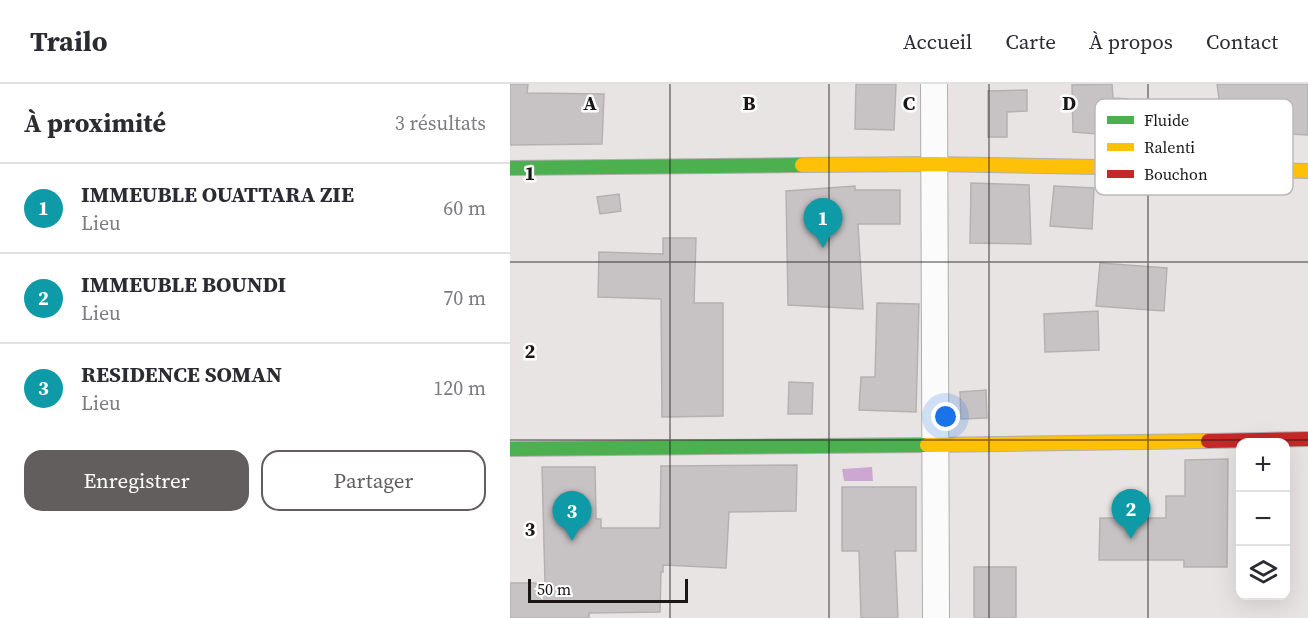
<!DOCTYPE html>
<html lang="fr">
<meta charset="utf-8">
<style>
:root{--surface:#fff;--page:#f7f7f7;--text:#2b2b33;--muted:#7c7c81;--line:#e1e1e2;--accent:#625e5e}
body{margin:0;font-family:"Source Serif 4",serif;background:var(--page);color:var(--text)}
.controls{position:absolute;right:18px;bottom:18px;display:grid;overflow:hidden;border-radius:12px;box-shadow:0 6px 24px #0002}
.controls button{width:54px;height:54px;display:grid;place-items:center;padding:0;border:0;border-bottom:2px solid var(--line);background:var(--surface);color:var(--text);font:30px sans-serif}
.scale{position:absolute;left:18px;bottom:15px;width:160px;box-sizing:border-box;padding-left:6px;border:3px solid #191616;border-top:0;font-size:16px;line-height:21px;white-space:nowrap;color:#191616;-webkit-text-stroke:4px #fff;paint-order:stroke}
.you{position:absolute;left:436px;top:333px;width:21px;height:21px;margin:-15px;border:4px solid #fff;border-radius:50%;background:#1a73e8;box-shadow:0 0 0 9px #1a73e833}
.badge{display:grid;place-items:center;width:39px;height:39px;border-radius:50%;background:var(--accent);color:#fff;font-size:20px;font-weight:700}
.pin{position:absolute;translate:-50% -50px;filter:drop-shadow(0 2px 3px #0008)}
.pin::after{content:'';position:absolute;top:32px;width:21px;height:18px;background:inherit;clip-path:polygon(0 0,100% 0,50% 100%)}
.list{margin:0;padding:0;list-style:none}
h2{display:flex;justify-content:space-between;align-items:center;height:78px;margin:0;padding:0 24px;font-size:26px}
h2 small{font-size:20px;font-weight:400;color:var(--muted)}
.list li{display:grid;grid-template-columns:39px 1fr auto;gap:18px;align-items:center;box-sizing:border-box;height:90px;padding:0 24px;border-top:2px solid var(--line)}
.list b{display:block;font-size:22px;white-space:nowrap}
.list p{margin:0;font-size:20px;white-space:nowrap;color:var(--muted)}
.list em{font-size:20px;font-style:normal;color:var(--muted)}
.actions{display:flex;gap:12px;padding:18px 24px}
.actions a{flex:1;padding:14px 0;border:2px solid var(--accent);border-radius:18px;text-align:center;font-size:21px;color:var(--accent)}
.actions .main{background:var(--accent);color:#fff}
.icon{flex:none;width:33px;height:33px;fill:none;stroke:currentColor;stroke-width:2;stroke-linecap:round;stroke-linejoin:round}
.map{position:relative;flex:none;width:798px;height:534px;overflow:hidden}
header{display:flex;align-items:center;gap:36px;box-sizing:border-box;height:84px;padding:0 30px;background:var(--surface);border-bottom:2px solid var(--line)}
header strong{font-size:28px}
nav{display:flex;gap:33px;margin-inline-start:auto;font-size:21px}
main{display:flex}
aside{flex:1;background:var(--surface)}
.map>svg:first-child{display:block}
.water{fill:#cda7d2}
.building{fill:#c7c3c4;stroke:#b5b1b2;stroke-width:1.5}
.lines{fill:none;stroke-linecap:round;stroke-linejoin:round}
.street-casing{stroke:#b1aeae;stroke-width:28}
.fast-casing{stroke:#b1aeae;stroke-width:16}
.slow-casing{stroke:#b1aeae;stroke-width:16}
.jam-casing{stroke:#b1aeae;stroke-width:16}
.street{stroke:#fcfbfb;stroke-width:26}
.fast{stroke:#4caf50;stroke-width:14}
.slow{stroke:#ffc107;stroke-width:14}
.jam{stroke:#c62828;stroke-width:14}
.grid{fill:none;stroke:#191616;stroke-width:1.5;stroke-opacity:0.55}
.key{fill:#fff;stroke:#bab9b9;stroke-width:1.5}
.key-label{font-size:16px;fill:#191616}
.grid-label{font-size:20px;text-anchor:middle;font-weight:bold;fill:#191616;stroke:#fff;stroke-width:5;stroke-linejoin:round;paint-order:stroke}
</style>
<header>
<strong>Trailo</strong>
<nav><a>Accueil</a><a>Carte</a><a>À propos</a><a>Contact</a></nav>
</header>
<main>
<aside>
<h2>À proximité<small>3 résultats</small></h2>
<ul class="list">
<li><span class="badge" style="background:#0f9aa8">1</span><div><b>IMMEUBLE OUATTARA ZIE</b><p>Lieu</p></div><em>60 m</em></li>
<li><span class="badge" style="background:#0f9aa8">2</span><div><b>IMMEUBLE BOUNDI</b><p>Lieu</p></div><em>70 m</em></li>
<li><span class="badge" style="background:#0f9aa8">3</span><div><b>RESIDENCE SOMAN</b><p>Lieu</p></div><em>120 m</em></li>
</ul>
<div class="actions"><a class="main">Enregistrer</a><a>Partager</a></div>
</aside>
<div class="map">
<svg width="798" height="534" viewBox="0 0 798 534">
<rect width="100%" height="100%" fill="#e9e4e4"/>
<!-- water -->
<path class="water" d="M 362,383 L 363,397 L 334,397 L 332,385 Z"/>
<!-- building -->
<path class="building" d="M 0,0 L 18,0 L 17,9 L 94,10 L 92,60 L 0,61 Z
M 346,0 L 386,0 L 384,46 L 345,45 Z
M 602,0 L 603,14 L 619,15 L 617,50 L 588,47 L 588,50 L 563,48 L 562,1 Z
M 707,0 L 798,0 L 798,51 L 703,46 L 705,22 L 710,22 Z
M 517,6 L 517,27 L 497,28 L 497,53 L 478,53 L 478,7 Z
M 461,99 L 519,101 L 521,160 L 460,159 Z
M 345,102 L 345,106 L 390,106 L 390,140 L 348,140 L 353,225 L 278,221 L 276,107 Z
M 544,102 L 584,104 L 582,145 L 540,142 Z
M 109,110 L 111,127 L 90,130 L 87,113 Z
M 153,154 L 186,154 L 184,219 L 213,219 L 213,332 L 152,333 L 151,215 L 88,213 L 89,168 L 153,170 Z
M 590,179 L 657,184 L 654,227 L 586,222 Z
M 367,219 L 409,220 L 406,328 L 349,326 L 351,293 L 365,293 Z
M 588,227 L 589,266 L 535,268 L 534,230 Z
M 279,298 L 303,299 L 302,330 L 278,330 Z
M 476,306 L 477,334 L 451,335 L 450,308 Z
M 718,375 L 717,483 L 674,483 L 674,476 L 589,476 L 590,434 L 656,434 L 656,412 L 675,412 L 675,376 Z
M 287,381 L 286,427 L 219,428 L 216,484 L 153,481 L 153,488 L 151,488 L 150,528 L 79,529 L 79,534 L 0,534 L 0,499 L 35,499 L 32,383 L 85,383 L 86,435 L 91,435 L 91,444 L 150,444 L 151,382 Z
M 332,403 L 406,403 L 406,467 L 385,467 L 388,534 L 351,534 L 349,467 L 332,467 Z
M 464,483 L 506,483 L 506,534 L 464,534 Z"/>
<g class="lines">
<defs>
<path id="street" d="M 424,0 L 426,534"/>
<path id="fast" d="M 0,84 L 292,81
M 0,365 L 417,361"/>
<path id="slow" d="M 292,81 L 424,80 L 798,87
M 417,361 L 698,357"/>
<path id="jam" d="M 698,357 L 798,355"/>
</defs>
<!-- street casing -->
<use href="#street" class="street-casing"/>
<!-- fast casing -->
<use href="#fast" class="fast-casing"/>
<!-- slow casing -->
<use href="#slow" class="slow-casing"/>
<!-- jam casing -->
<use href="#jam" class="jam-casing"/>
<!-- street -->
<use href="#street" class="street"/>
<!-- fast -->
<use href="#fast" class="fast"/>
<!-- slow -->
<use href="#slow" class="slow"/>
<!-- jam -->
<use href="#jam" class="jam"/>
</g>
<!-- grid -->
<path class="grid" d="M 160,0 L 160,534M 319,0 L 319,534M 479,0 L 479,534M 638,0 L 638,534M 0,178 L 798,178M 0,356 L 798,356"/>
<!-- legend -->
<rect x="585" y="15" width="198" height="96" rx="9" class="key"/>
<rect x="597" y="32" width="27" height="8" fill="#4caf50"/>
<rect x="597" y="59" width="27" height="8" fill="#ffc107"/>
<rect x="597" y="86" width="27" height="8" fill="#c62828"/>
<g class="key-label">
<text x="634" y="42">Fluide</text>
<text x="634" y="69">Ralenti</text>
<text x="634" y="96">Bouchon</text>
</g>
<g class="grid-label">
<text x="80" y="26">A</text>
<text x="239" y="26">B</text>
<text x="399" y="26">C</text>
<text x="559" y="26">D</text>
<text x="20" y="96">1</text>
<text x="20" y="274">2</text>
<text x="20" y="452">3</text>
</g>
</svg>
<div class="controls">
<button>+</button>
<button>−</button>
<button><svg class="icon" aria-label="layers" viewBox="0 0 24 24"><path d="M12 4l9 5-9 5-9-5zM3 14l9 5 9-5"/></svg></button>
</div>
<div class="scale">50 m</div>
<div class="you"></div>
<div class="pin badge" style="left:313px;top:164px;background:#0f9aa8">1</div>
<div class="pin badge" style="left:621px;top:455px;background:#0f9aa8">2</div>
<div class="pin badge" style="left:62px;top:457px;background:#0f9aa8">3</div>
</div>
</main>
